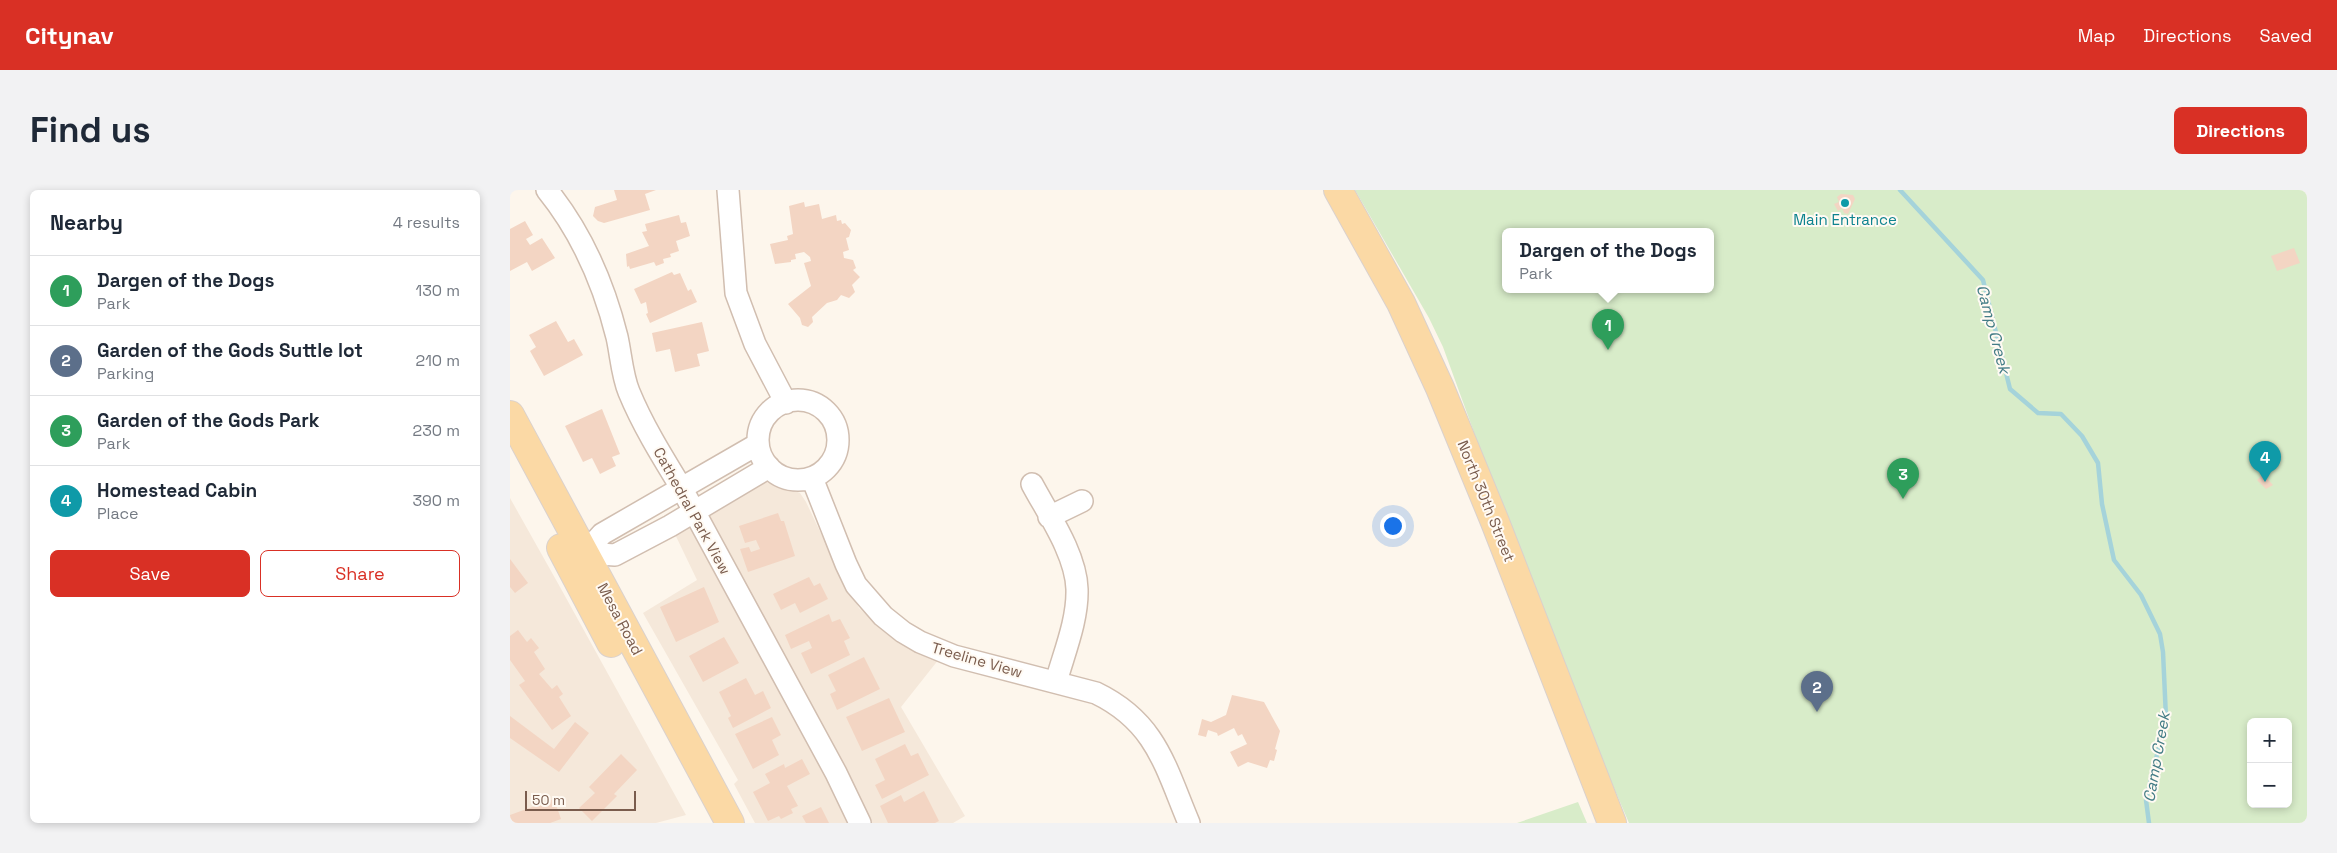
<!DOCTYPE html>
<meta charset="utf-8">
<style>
:root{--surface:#fff;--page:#f2f2f3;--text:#1f2937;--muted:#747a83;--line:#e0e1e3;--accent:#d93025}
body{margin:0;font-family:"Space Grotesk",sans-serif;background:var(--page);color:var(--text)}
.controls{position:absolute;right:15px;bottom:15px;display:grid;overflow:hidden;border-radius:8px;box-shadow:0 2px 8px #0003}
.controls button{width:45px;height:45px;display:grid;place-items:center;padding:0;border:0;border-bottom:1px solid var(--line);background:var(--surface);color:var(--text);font:25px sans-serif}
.scale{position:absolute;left:15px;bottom:12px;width:111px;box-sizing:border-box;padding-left:5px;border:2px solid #7a5c4d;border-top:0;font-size:14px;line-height:18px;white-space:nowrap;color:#7a5c4d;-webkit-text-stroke:4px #fffaf3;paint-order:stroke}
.you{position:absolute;left:882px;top:335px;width:18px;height:18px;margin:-12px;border:4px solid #fff;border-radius:50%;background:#1a73e8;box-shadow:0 0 0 8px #1a73e833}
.badge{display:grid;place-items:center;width:32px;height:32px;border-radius:50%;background:var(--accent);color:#fff;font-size:16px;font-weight:700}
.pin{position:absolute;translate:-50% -41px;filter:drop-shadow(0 1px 2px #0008)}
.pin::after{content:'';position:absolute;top:26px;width:18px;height:15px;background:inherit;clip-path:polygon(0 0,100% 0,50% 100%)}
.popup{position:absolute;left:992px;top:38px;width:212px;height:65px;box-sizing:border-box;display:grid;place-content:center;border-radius:8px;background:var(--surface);filter:drop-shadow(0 1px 4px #0005);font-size:16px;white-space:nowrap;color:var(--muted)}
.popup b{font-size:19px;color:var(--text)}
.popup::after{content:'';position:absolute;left:50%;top:100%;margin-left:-10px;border:10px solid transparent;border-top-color:var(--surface)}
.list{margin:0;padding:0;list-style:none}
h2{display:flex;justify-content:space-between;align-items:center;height:65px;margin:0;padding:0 20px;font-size:21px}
h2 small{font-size:16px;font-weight:400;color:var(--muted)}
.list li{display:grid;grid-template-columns:32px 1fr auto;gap:15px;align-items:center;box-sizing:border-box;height:70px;padding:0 20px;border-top:1px solid var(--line)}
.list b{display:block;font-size:19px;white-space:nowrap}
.list p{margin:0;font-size:16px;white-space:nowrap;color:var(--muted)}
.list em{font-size:16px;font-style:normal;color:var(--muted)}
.actions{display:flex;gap:10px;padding:15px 20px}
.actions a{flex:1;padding:11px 0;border:1px solid var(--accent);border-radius:8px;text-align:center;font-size:18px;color:var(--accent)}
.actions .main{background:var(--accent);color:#fff}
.map{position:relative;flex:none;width:1797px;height:633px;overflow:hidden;border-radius:8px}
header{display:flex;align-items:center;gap:30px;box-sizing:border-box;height:70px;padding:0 25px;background:var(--accent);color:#fff}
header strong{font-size:24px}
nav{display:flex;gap:28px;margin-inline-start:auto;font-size:18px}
.intro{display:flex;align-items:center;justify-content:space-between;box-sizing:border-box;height:120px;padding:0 30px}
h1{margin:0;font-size:35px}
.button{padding:12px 22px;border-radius:8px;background:var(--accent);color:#fff;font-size:18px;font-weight:700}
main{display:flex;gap:30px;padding:0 30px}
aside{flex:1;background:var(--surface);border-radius:8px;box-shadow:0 2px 8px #0003}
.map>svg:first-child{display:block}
.residential{fill:#f5e8da}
.green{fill:#d8ecc9;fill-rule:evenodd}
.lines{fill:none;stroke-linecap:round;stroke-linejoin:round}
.stream{stroke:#a5d3da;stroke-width:4.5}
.building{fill:#f3d5c3}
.minor-casing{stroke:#d1beb0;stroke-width:24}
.major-casing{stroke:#dad1cd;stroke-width:30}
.minor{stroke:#fff;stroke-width:21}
.major{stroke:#fbd9a5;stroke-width:28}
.culture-dot{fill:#0f9aa8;stroke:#fffaf3;stroke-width:2}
.labels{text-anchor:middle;stroke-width:4;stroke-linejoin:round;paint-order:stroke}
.culture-label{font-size:15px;fill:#0d838f;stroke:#fffaf3}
.street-label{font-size:15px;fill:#7a5c4d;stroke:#fffaf3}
.water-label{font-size:16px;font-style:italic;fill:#437c86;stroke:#fffaf3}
</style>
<header>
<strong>Citynav</strong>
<nav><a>Map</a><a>Directions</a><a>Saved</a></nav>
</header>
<div class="intro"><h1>Find us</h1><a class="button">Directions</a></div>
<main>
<aside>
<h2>Nearby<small>4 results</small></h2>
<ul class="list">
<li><span class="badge" style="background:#2e9e5b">1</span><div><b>Dargen of the Dogs</b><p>Park</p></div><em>130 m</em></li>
<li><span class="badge" style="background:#5c6f8a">2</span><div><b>Garden of the Gods Suttle lot</b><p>Parking</p></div><em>210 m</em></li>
<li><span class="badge" style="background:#2e9e5b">3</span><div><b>Garden of the Gods Park</b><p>Park</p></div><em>230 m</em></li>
<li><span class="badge" style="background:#0f9aa8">4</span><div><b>Homestead Cabin</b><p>Place</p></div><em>390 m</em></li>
</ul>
<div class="actions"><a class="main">Save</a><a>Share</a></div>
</aside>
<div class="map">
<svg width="1797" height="633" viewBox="0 0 1797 633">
<rect width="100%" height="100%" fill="#fdf6ec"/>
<!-- residential -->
<path class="residential" d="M 261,292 L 290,303 L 296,312 L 334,392 L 349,418 L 368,435 L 429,469 L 391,517 L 455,626 L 443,633 L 245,633 L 224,594 L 228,590 L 133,423 L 187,390 L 162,338 L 245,293 Z
M 0,308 L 50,397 L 176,625 L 146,633 L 0,633 Z"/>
<!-- green -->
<path class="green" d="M 845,0 L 1797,0 L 1797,633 L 1119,633 L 1033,432 L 933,157 L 919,128 ZM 996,41 L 1200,41 L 1200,99 L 996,99 ZM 1741,532 L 1778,532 L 1778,614 L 1741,614 Z
M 1068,612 L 1077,633 L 1007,633 Z"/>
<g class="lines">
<!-- stream -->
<path class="stream" d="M 1390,0 L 1473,90 L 1500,199 L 1528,223 L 1551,224 L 1572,246 L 1588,273 L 1592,314 L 1604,370 L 1631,405 L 1650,444 L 1653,462 L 1656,528 L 1636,610 L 1639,633"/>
</g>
<!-- building -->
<path class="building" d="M 104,0 L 146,0 L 135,4 L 140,20 L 94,33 L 88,31 L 83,26 L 85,17 L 107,10 Z
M 1331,4 L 1343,5 L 1345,9 L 1338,24 L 1334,23 L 1332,18 L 1328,21 L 1324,14 L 1329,12 L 1327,7 Z
M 294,12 L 295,17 L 309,14 L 312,29 L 326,25 L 327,31 L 331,30 L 332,34 L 335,33 L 341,40 L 339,47 L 336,48 L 339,60 L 333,62 L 334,68 L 343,70 L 346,78 L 343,80 L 350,87 L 342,95 L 345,102 L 339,108 L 331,105 L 327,110 L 317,113 L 302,127 L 303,132 L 298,137 L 292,135 L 290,128 L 278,114 L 301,96 L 294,73 L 301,71 L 300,67 L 294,62 L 285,64 L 286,69 L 281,70 L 281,72 L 265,74 L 260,54 L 278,50 L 277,46 L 283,44 L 279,16 Z
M 169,25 L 171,33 L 176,32 L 180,46 L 166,51 L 169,61 L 160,64 L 161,67 L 153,69 L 154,73 L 146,76 L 144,72 L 120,79 L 119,76 L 117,77 L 116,64 L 139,56 L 132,42 L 137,41 L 135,34 Z
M 15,31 L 23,45 L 16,49 L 20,55 L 32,48 L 45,68 L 22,81 L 17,72 L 0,81 L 0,39 Z
M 1784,58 L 1790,73 L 1767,81 L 1761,66 Z
M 162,82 L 164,85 L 170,83 L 178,101 L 181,99 L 187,112 L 140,133 L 136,124 L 138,123 L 136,112 L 131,114 L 124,99 Z
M 46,131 L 58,152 L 64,149 L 73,165 L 34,186 L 20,161 L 26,157 L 19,145 Z
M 192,132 L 199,161 L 187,164 L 190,176 L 165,182 L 160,159 L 146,162 L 142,143 Z
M 92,219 L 110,264 L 102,267 L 106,276 L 90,284 L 82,268 L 73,272 L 55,236 Z
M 1753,284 L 1763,295 L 1756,299 L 1747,290 Z
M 268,323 L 271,331 L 274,331 L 285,366 L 238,382 L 230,359 L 239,357 L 241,362 L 250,359 L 246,350 L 235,353 L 229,336 Z
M 0,369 L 18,393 L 5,403 L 0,397 Z
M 299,387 L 304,396 L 310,393 L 318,409 L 290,423 L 285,413 L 271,420 L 263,404 Z
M 194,397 L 209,432 L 166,452 L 150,417 Z
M 319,424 L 322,432 L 330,429 L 340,448 L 334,451 L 340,465 L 301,484 L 291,463 L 302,458 L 299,451 L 281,459 L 275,445 Z
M 8,440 L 17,452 L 21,448 L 29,458 L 24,462 L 35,479 L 29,484 L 42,499 L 47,495 L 53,504 L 49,507 L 61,526 L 42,540 L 9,495 L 15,491 L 0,470 L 0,446 Z
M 214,447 L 229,473 L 193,492 L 179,466 Z
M 354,467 L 370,499 L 327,520 L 320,504 L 326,501 L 318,485 Z
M 236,488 L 245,505 L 253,501 L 261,518 L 223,538 L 218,528 L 221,526 L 209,502 Z
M 722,505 L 754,512 L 770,541 L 765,559 L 767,560 L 764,571 L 760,570 L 757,578 L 738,572 L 728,577 L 720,562 L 737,554 L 732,544 L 728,546 L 724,538 L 708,546 L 707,543 L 698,540 L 696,547 L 688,545 L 692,529 L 701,532 L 716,525 Z
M 379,508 L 395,542 L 352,561 L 336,527 Z
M 0,526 L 44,559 L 65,532 L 79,543 L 49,582 L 0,548 Z
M 262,527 L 271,545 L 262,550 L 269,565 L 243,579 L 225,544 Z
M 395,554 L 401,566 L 408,563 L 419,585 L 372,609 L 365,595 L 375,590 L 365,569 Z
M 111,564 L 127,580 L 104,604 L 107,606 L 82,631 L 69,618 L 85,603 L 79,597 Z
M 292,569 L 300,584 L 277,596 L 288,616 L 281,619 L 283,623 L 271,629 L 269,626 L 258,631 L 243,602 L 260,593 L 255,584 L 274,574 L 275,578 Z
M 414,601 L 429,631 L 425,633 L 378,633 L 370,616 L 391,605 L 394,612 Z
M 44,609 L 51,629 L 40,633 L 0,633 L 0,625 Z
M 311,617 L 319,633 L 296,633 L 292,626 Z"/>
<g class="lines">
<defs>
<path id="minor" d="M 37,0 C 71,42 94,95 107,147 C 111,165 112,185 119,202 C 133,236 153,268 172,299 L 326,583 L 350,633
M 218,0 L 226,103 L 245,154 L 276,213
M248 250a40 40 0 1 1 80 0a40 40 0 1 1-80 0Z
M 302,288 L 336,374 L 346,395 L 373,426 L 393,442 L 410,452 L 444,466 L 586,503 C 646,532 655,576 679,633
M 522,294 C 538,324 566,364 567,399 C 568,430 554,463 546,492
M 539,327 L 572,311
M 75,363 L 105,365 L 160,336 L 259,277
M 64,370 L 75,363 L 92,344 L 248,254"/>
<path id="major" d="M 828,0 L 891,113 L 930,198 L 985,332 L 1102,633
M 0,225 L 220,633
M 51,358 L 101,453"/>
</defs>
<!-- minor casing -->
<use href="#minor" class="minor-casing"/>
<!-- major casing -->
<use href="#major" class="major-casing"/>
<!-- minor -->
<use href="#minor" class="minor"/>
<!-- major -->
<use href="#major" class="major"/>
</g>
<!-- markers -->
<circle class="culture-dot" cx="1335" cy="13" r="5"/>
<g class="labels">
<!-- culture labels -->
<g class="culture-label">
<text x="1335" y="35">Main Entrance</text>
</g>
<!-- street labels -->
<g class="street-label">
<text transform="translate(976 311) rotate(68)" y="5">North 30th Street</text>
<text transform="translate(182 321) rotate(61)" y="5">Cathedral Park View</text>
<text transform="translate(110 429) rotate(62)" y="5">Mesa Road</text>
<text transform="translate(467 470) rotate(16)" y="5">Treeline View</text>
</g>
<!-- water labels -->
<g class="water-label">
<text transform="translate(1484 139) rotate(75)" y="6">Camp Creek</text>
<text transform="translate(1646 567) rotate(-80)" y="6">Camp Creek</text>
</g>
</g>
</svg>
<div class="controls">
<button>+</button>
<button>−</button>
</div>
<div class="scale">50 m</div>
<div class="you"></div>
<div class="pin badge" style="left:1098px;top:160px;background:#2e9e5b">1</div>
<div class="popup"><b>Dargen of the Dogs</b>Park</div>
<div class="pin badge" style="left:1307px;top:522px;background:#5c6f8a">2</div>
<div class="pin badge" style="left:1393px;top:309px;background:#2e9e5b">3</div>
<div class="pin badge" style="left:1755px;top:292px;background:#0f9aa8">4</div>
</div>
</main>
